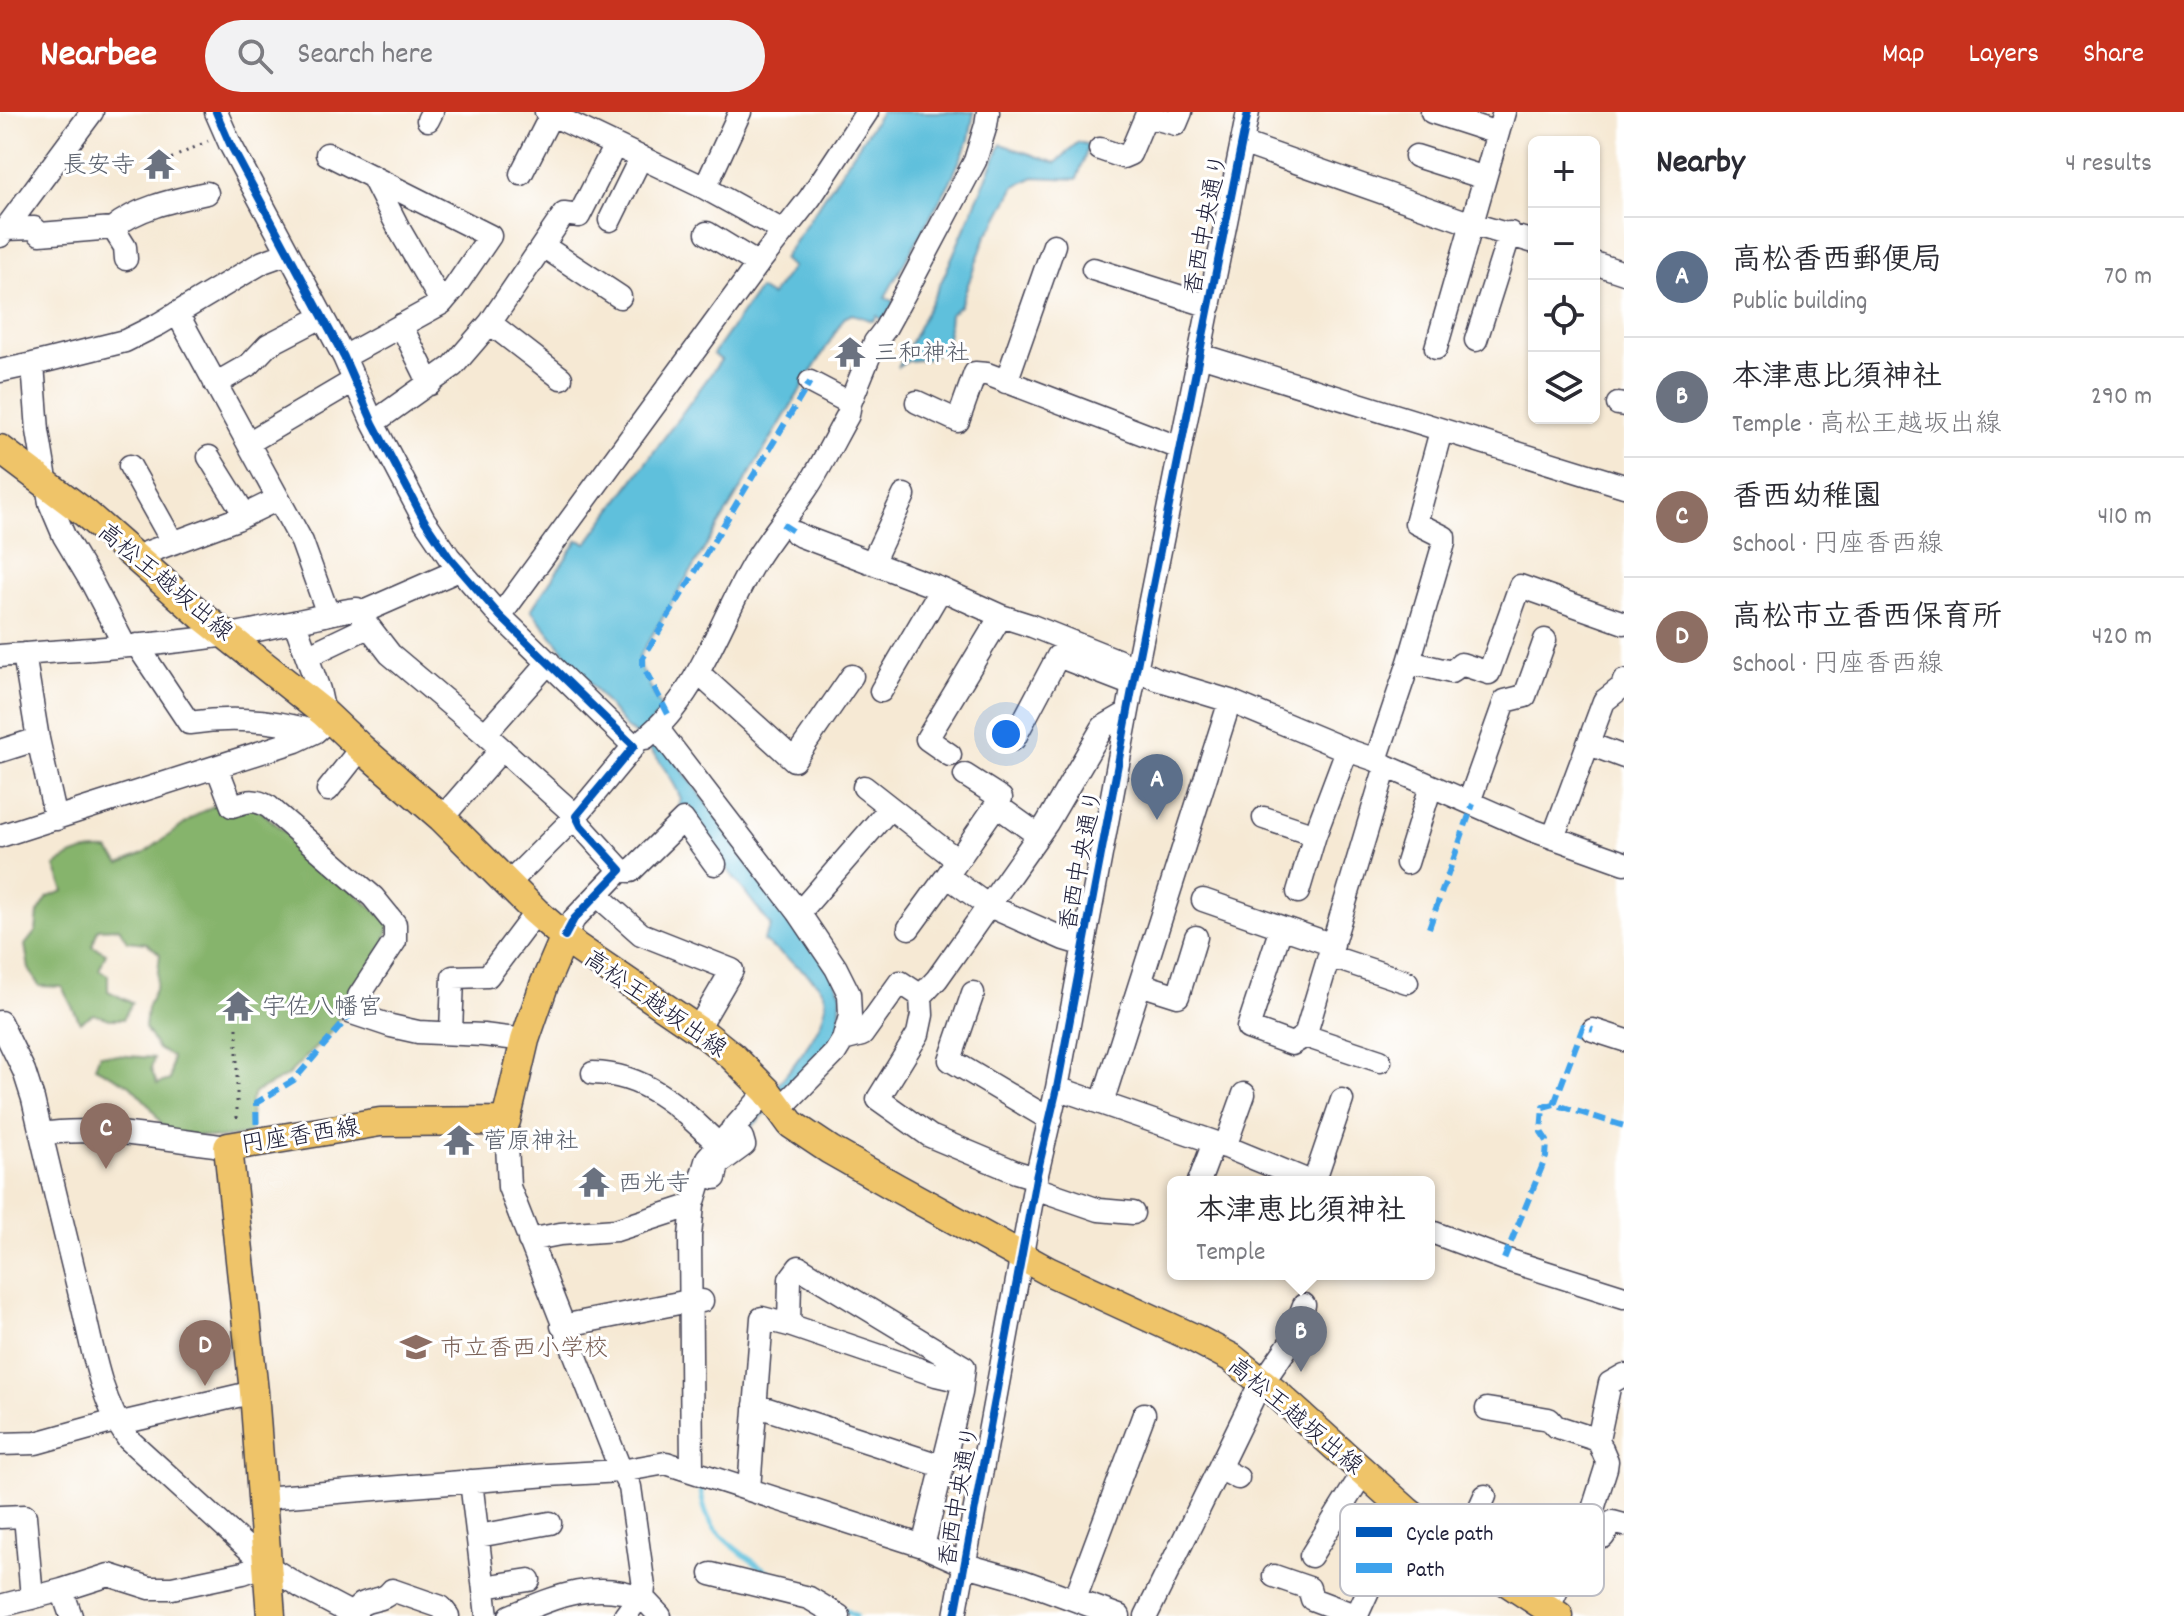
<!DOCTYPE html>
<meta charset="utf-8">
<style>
:root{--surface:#fff;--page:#f2f2f3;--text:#2b2b33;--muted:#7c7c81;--line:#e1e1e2;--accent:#c8321e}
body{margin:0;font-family:Dekko,"Klee One",sans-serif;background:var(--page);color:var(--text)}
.controls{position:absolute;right:24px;top:24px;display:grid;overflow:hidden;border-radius:12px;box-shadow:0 2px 6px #0004}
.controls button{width:72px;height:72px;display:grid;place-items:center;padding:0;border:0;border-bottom:2px solid var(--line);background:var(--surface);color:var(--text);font:40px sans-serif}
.you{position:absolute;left:1006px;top:622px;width:28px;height:28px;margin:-20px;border:6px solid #fff;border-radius:50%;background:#1a73e8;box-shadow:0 0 0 12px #1a73e833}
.badge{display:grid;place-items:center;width:52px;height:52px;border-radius:50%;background:var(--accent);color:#fff;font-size:26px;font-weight:700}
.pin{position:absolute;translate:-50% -66px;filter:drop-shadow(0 2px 4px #0008)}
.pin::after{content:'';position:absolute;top:42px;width:28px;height:24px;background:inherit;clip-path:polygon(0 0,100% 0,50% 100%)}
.popup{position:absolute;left:1167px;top:1064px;width:268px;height:104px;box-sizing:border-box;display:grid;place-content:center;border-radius:12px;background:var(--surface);filter:drop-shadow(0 2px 6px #0005);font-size:26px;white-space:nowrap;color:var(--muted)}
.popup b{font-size:30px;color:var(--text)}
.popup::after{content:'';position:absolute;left:50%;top:100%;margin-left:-16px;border:16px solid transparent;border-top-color:var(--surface)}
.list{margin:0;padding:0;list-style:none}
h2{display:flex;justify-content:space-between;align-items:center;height:104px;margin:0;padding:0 32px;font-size:34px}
h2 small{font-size:26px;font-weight:400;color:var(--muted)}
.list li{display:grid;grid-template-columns:52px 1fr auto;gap:24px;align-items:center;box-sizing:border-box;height:120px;padding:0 32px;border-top:2px solid var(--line)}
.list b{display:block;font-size:30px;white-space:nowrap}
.list p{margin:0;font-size:26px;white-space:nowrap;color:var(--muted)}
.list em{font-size:26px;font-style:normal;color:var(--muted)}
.icon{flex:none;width:44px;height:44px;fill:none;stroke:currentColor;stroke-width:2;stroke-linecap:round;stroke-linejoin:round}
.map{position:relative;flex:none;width:1624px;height:1504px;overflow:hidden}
header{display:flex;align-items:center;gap:48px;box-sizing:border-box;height:112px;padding:0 40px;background:var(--accent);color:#fff}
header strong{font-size:38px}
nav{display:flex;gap:44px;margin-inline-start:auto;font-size:28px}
.search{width:560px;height:72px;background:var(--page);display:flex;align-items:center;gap:20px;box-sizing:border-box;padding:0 28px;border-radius:44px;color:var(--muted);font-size:30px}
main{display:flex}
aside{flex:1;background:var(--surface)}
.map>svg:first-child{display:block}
.forest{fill:#86b46c;stroke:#546b54;stroke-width:2}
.water{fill:#5ec0dc;stroke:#40718c;stroke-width:2}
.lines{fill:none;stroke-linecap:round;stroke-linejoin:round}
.stream{stroke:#5ec0dc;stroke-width:5}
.minor-casing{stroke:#424052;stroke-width:25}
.major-casing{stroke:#424052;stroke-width:31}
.path{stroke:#424052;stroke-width:3;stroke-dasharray:2 6;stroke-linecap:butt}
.minor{stroke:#fff;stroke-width:22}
.major{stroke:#efc469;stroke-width:28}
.quiet{stroke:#3ea2ec;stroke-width:6;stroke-dasharray:12 6;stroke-linecap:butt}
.cycleway-casing{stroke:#fff;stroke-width:13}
.cycleway{stroke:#0057b8;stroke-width:8}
.labels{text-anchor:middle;stroke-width:6;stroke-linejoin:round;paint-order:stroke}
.worship-label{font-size:24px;fill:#5b616d;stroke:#fff;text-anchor:start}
.street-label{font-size:24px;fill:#22223b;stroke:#fff}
.education-label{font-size:24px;fill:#785e54;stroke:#fff;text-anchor:start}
.key{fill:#fff;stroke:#bdbdc4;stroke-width:2}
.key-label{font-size:22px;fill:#22223b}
</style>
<header>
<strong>Nearbee</strong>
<div class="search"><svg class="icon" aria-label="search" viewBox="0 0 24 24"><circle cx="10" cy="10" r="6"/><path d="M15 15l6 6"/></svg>Search here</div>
<nav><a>Map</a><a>Layers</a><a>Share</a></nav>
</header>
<main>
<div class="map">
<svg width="1624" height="1504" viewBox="0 0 1624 1504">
<rect width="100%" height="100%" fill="#fff"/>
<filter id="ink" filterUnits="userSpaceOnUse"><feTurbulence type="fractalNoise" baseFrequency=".0125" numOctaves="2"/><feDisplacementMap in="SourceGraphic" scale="16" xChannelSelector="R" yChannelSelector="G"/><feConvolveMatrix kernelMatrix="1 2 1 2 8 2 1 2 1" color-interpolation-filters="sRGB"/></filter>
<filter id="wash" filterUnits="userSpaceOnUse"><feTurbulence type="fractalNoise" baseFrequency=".006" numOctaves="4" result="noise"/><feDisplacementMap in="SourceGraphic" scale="32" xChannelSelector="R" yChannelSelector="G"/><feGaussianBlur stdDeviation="1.8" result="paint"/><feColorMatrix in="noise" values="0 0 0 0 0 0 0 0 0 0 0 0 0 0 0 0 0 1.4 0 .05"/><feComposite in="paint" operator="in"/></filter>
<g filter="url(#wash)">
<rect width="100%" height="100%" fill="#f6e9d4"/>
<!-- forest -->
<path class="forest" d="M 223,689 L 255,694 L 390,811 L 385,830 L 330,921 L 287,964 L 254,981 L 251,990 L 250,1022 L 217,1026 L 166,1019 L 150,994 L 130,973 L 95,955 L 100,942 L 154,946 L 151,957 L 157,972 L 170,968 L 172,945 L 158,937 L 145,916 L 147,896 L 156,875 L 160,842 L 147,831 L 127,829 L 119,816 L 98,817 L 92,834 L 106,841 L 99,858 L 108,863 L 108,879 L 132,891 L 123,907 L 110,907 L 93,902 L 80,910 L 62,875 L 39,874 L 29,857 L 25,833 L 36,819 L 38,801 L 48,785 L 64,779 L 55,754 C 72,741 86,737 108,738 L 120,752 L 143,742 L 201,700 Z"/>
<!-- water -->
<path class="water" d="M 881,0 L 974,0 L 969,28 L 950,70 L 885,185 L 894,190 L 883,209 L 877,204 L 873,209 L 852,202 L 844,206 L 639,545 L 640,554 L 662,598 L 649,613 L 827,853 L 841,881 L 839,924 L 788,981 L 746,1020 L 740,1013 C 762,991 838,912 824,881 C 816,864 779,841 763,829 L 771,814 L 679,694 L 681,687 C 673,666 647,628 627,617 L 531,498 L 578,428 L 587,431 L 721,248 L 713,242 L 759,177 L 771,184 L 792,155 L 783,147 Z
M 1078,30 L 1089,33 L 1077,67 L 1034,65 L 1015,74 L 996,110 L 986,124 L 960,194 L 950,202 L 947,234 L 928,247 L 908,249 L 898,256 L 944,164 L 1001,32 L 1056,51 Z"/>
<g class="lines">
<!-- stream -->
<path class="stream" d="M 700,1369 C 701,1384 705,1404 715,1417 C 729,1434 768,1462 788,1470
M 844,1497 L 856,1504"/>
</g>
</g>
<g filter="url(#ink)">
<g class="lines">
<defs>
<path id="minor" d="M 216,0 L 230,32 L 344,245 L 373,311 L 424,408 L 449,445 L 500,504 L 634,634 L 576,704 L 581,714 L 621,758 L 574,807 L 565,824
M 546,0 L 705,76 L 783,119
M 1432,0 L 1497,21
M 428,8 L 432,0
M 1242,31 L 1472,112 L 1534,130
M 1100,37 L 1123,45 L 1130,42 L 1146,4 L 1176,12 L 1181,0
M 327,42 L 490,124 L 453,178 L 442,191
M 1416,44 L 1485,66
M 521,62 L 551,3
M 705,76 L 740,0
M 610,108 L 641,45
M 113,116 C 138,95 175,88 207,81
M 5,117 L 34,116 L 40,122 L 113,116 L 125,135 L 126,147
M 707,121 L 758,152
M 0,124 L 92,0
M 543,134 L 620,185
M 1594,151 L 1624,161
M 1093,157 L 1210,194
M 177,201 L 302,430 L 328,502
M 490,211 L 561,266
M 401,213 L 430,272
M 1476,228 L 1510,121
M 1436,236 L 1504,0
M 1200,243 L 1624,374
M 344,245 L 442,191 L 399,117 L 372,64
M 0,259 L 33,252
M 810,270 L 850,291 L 875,230 L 885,217 L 911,170 L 975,49 L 986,13 L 988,0
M 1006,270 L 1054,133
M 215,272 L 250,252 L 268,233 L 322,205
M 917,290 L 958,309 L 975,261 L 987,262 L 1180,336
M 1618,292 L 1624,293
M 373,311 L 453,254 L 490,211 L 564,102 L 579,104 L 615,33
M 248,331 L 355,268
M 209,345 L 245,403
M 130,354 L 173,431
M 796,421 L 801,424 L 941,477 L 1001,504 L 1032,514 L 1117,548 L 1157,567 L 1230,589 L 1347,638 L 1376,648 L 1386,654 L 1532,718 L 1624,751
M 135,445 L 237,407 L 278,387
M 872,451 L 904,383
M 459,458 L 363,500 L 363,507 L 390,542 L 485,622 L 576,704 L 509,771
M 500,504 L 758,152 L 810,86 L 867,0
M 295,511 L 319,578 L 324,601
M 137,533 L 189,611 C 232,605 273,607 315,620
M 125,534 L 92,471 L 64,424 L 50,391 L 38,319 L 33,252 L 125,229 L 159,212 L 263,150 L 288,141
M 24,542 L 38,627 L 56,707
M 0,544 C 80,537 161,534 240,521 C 277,515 312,505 349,498 L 357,497 L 363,500
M 307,544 L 368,515
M 1409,550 L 1444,431 L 1444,425 L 1416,411 L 1441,319
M 697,562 L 706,568 L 794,648 L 852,564
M 881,579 L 941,477
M 657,616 L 799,801 L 836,856 L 849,882 L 850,904 L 843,928 L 835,941 L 780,997
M 485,622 L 549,550
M 645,626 C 698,585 721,505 755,449 C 771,423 792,399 809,373 C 823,351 835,326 848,303 L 850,291
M 1014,627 L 1058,544 L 1133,573
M 1589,632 L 1624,645
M 0,639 L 38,627
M 950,643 L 927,627 L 1001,504
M 1376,648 L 1409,550 L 1451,560 L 1461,552 L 1489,561 L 1520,474 L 1624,511
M 217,655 L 232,694 C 248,689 254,686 269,695 L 373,785 L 395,812 L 395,829 L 359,884 L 358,892 L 352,901 L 391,914 L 418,920 L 483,923 L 525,928
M 864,675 L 957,748
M 328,678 L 361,636
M 1469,690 L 1505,589 L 1525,584 L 1545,528
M 996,693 L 1038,723
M 442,706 L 502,637
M 1264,706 L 1315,723
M 0,724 L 296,629 L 315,620 L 329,608
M 1553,726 L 1604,589 L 1622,575 L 1624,569
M 1407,751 L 1431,674
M 621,758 L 631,759 L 683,708 L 715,752
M 947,764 L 1001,686 L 965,663
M 1298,780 L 1315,723 L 1347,638
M 597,783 L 641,822 L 732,858 L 697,918
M 1203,788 L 1333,833
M 799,801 L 890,696
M 909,816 L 947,764 L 987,793 L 1064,827 L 1084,833
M 1281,816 L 1248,916 L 1292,932 L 1305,924 L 1380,949
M 1329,844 L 1407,870
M 1140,872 L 1178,884 L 1196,825
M 973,881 L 950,948 L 1051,1008
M 921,884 L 937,867 L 1047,711 L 1103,615 L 1127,601
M 0,910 L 24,959 L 33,987 C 48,1053 64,1118 80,1183 C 92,1232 99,1286 128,1327 L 266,1453 L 301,1475 L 356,1504
M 1593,918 L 1624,928
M 451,921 L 453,865 L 488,864 L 536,800
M 1305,924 L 1386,654
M 843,928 L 862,923 L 900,870 L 921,884 L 922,903 L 918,922 L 878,987 L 930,1024 L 1016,1060 L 1036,1066
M 593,961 C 647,962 681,997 718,1032
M 1057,976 L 1214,1030 L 1311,1070
M 1102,991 L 1230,589
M 506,1009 L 509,1075 L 621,1359 L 630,1375 L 644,1475 L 643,1486 L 660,1504
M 41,1022 C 97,1013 171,1028 228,1035
M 1225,1035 L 1244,982
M 715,1066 L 718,1052 L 744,1033 L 742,1026 L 732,1017
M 1199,1070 L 1214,1030
M 1314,1070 L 1342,988
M 1035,1076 L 1099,1098 L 1133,1101
M 1429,1119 L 1504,1147 L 1624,1185
M 529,1128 L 560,1122 L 616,1118 L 693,1093
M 789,1213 L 936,1263 L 962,1269
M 562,1214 L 689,1189 L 702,1189
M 755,1293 L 942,1354
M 1487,1297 L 1549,1307 L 1555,1314 L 1598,1328
M 117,1312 L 254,1280
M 0,1332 L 36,1331 L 115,1309
M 1219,1356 L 1256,1280 L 1297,1221 L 1299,1206 L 1304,1193
M 692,1359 L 690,1124 L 693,1093 L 707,1046 L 767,979
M 471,1369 L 487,1504
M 749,1377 L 762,1206 L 789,1213 L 790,1167 L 799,1155 L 964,1255 L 961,1281 L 923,1434
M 263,1386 L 548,1363 L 621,1359 L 666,1351 L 923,1434 L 966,1453 L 1023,1469 L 1119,1504
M 0,1405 L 25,1404 L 32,1486
M 478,1424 L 550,1411
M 1582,1425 L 1603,1425 L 1613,1410 L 1624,1413
M 1460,1439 L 1485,1384
M 1311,1444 L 1364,1359
M 711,1462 L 809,1486 L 839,1504
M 1274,1464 L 1309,1476 L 1312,1487 L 1357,1504
M 484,1475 L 529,1468
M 62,1478 L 71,1504
M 1075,1487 L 1144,1302
M 0,1494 L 62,1478 L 109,1463 L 150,1476 L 172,1476 L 243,1461 L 266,1453
M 1548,1497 L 1588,1413 L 1606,1356 L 1607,1349 L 1598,1328 L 1610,1271 L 1624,1263
M 352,1502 C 355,1499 358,1495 362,1492 C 374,1486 384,1489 392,1478 L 441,1495 L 448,1504
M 1357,1503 L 1383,1446 L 1408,1400
M 510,1504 C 555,1485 594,1467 643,1486
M 625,1504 L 637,1488 L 643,1486
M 955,1504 L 1036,1066 L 1057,976 L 1131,583 L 1248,0
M 1146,1504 L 1219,1356 L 1238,1366"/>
<path id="major" d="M 0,337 L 85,401 L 202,504 L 324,601 L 361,636 L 442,706 L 536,800 L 575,834 L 707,924 L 732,944 L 767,979 L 791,1012 L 830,1038 L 897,1076 L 1048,1159 L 1194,1226 L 1232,1246 L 1278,1283 L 1408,1400 L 1460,1439 L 1559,1504
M 271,1504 L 254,1280 L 228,1035 L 380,1010 L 506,1009 L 525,928 L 544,873 L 565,824"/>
</defs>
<!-- minor casing -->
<use href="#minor" class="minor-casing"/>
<!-- major casing -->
<use href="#major" class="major-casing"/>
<!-- path -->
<path class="path" d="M 164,50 L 208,29
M 237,916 L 237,1012"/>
<!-- minor -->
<use href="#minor" class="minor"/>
<!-- major -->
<use href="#major" class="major"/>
<!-- quiet -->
<path class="quiet" d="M 782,412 L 796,421
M 668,602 L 643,554 L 643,546 L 810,270
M 1429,816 L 1473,692
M 1554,992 L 1583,915 L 1593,918
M 257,1030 L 256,991 L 294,968 L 352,901
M 1504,1147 L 1546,1045 L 1547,1029 L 1541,1020 L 1543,995 L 1554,992 L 1624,1014"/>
<defs>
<path id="cycleway" d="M 216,0 L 230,32 L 344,245 L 373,311 L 424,408 L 449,445 L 500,504 L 634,634 L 576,704 L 581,714 L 621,758 L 574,807 L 565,824
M 955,1504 L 1036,1066 L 1057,976 L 1131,583 L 1248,0"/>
</defs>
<!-- cycleway casing -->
<use href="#cycleway" class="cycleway-casing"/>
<!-- cycleway -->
<use href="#cycleway" class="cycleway"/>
</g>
</g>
<!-- icons -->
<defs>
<symbol id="temple-bare" viewBox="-9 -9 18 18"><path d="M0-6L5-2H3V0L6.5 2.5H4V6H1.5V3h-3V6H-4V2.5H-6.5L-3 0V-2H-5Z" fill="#6b7280" stroke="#fff" stroke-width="2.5" paint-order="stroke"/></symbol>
<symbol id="school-bare" viewBox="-9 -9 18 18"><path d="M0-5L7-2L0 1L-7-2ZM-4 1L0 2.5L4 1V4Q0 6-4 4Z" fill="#8d6e63" stroke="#fff" stroke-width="2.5" paint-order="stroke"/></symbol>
</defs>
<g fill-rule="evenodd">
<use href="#temple-bare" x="137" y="30" width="44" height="44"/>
<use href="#temple-bare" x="828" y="218" width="44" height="44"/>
<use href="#temple-bare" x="216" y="872" width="44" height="44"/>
<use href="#temple-bare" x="437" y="1006" width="44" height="44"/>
<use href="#temple-bare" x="572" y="1048" width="44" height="44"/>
<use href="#school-bare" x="394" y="1213" width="44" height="44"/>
</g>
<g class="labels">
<!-- worship labels -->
<g class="worship-label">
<text x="135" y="60" text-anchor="end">長安寺</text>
<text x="874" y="248">三和神社</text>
<text x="262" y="902">宇佐八幡宮</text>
<text x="483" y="1036">菅原神社</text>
<text x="618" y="1078">西光寺</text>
</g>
<!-- street labels -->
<g class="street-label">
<text transform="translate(1205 112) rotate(-79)" y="8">香西中央通り</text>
<text transform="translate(166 469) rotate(40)" y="8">高松王越坂出線</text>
<text transform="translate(1080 748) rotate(-79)" y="8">香西中央通り</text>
<text transform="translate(656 891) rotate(35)" y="8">高松王越坂出線</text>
<text transform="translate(300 1023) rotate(-9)" y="8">円座香西線</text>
<text transform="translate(1296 1303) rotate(40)" y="8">高松王越坂出線</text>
<text transform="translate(958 1384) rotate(-80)" y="8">香西中央通り</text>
</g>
<!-- education labels -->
<g class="education-label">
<text x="440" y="1243">市立香西小学校</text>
</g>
</g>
<!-- legend -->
<rect x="1340" y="1392" width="264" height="92" rx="12" class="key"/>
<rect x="1356" y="1415" width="36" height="10" fill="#0057b8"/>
<rect x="1356" y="1451" width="36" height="10" fill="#3ea2ec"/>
<g class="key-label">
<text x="1406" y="1428">Cycle path</text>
<text x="1406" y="1464">Path</text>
</g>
</svg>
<div class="controls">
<button>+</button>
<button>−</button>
<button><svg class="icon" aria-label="locate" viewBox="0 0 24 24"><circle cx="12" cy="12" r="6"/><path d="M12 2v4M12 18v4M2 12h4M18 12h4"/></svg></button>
<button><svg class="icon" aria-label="layers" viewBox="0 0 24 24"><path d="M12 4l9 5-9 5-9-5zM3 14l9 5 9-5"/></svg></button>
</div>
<div class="you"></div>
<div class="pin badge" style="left:1157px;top:708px;background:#5c6f8a">A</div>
<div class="pin badge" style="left:1301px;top:1260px;background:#6b7280">B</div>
<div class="popup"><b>本津恵比須神社</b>Temple</div>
<div class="pin badge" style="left:106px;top:1057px;background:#8d6e63">C</div>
<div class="pin badge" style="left:205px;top:1274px;background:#8d6e63">D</div>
</div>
<aside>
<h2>Nearby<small>4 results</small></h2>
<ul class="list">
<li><span class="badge" style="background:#5c6f8a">A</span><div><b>高松香西郵便局</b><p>Public building</p></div><em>70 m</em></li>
<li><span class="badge" style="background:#6b7280">B</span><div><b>本津恵比須神社</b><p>Temple · 高松王越坂出線</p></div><em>290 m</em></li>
<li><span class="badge" style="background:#8d6e63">C</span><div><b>香西幼稚園</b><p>School · 円座香西線</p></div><em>410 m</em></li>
<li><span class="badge" style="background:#8d6e63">D</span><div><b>高松市立香西保育所</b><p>School · 円座香西線</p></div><em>420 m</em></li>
</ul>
</aside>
</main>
